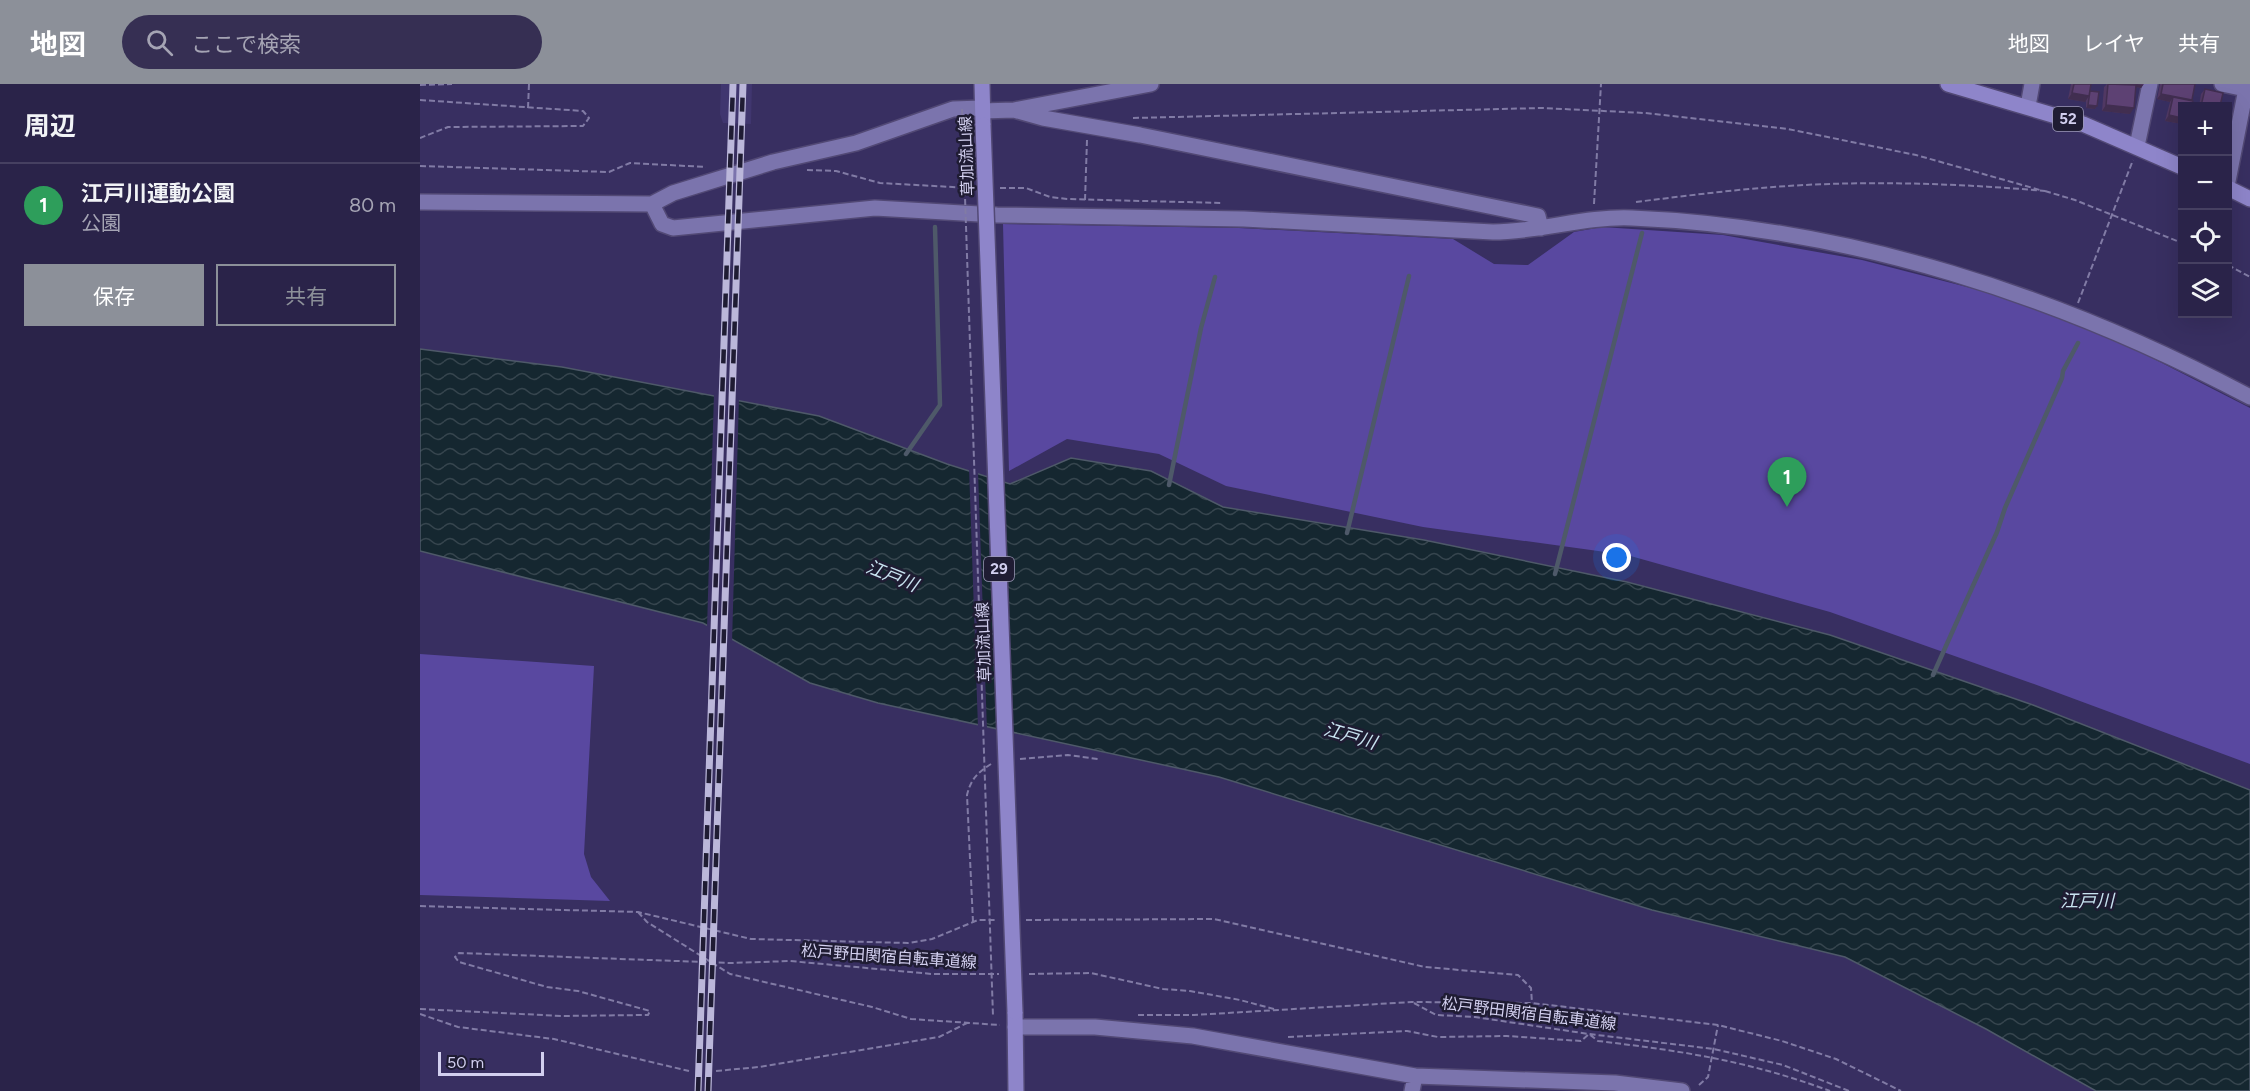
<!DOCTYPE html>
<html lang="ja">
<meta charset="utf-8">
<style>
:root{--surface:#2a2349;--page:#362f53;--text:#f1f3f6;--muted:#a5a4b4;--line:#464061;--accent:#8c9099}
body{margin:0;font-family:Figtree,"Noto Sans JP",sans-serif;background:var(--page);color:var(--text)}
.controls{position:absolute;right:18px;top:18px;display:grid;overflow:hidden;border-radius:0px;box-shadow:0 6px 24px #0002}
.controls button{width:54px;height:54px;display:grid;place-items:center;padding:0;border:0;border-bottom:2px solid var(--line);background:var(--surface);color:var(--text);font:30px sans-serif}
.scale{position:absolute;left:18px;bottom:15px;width:106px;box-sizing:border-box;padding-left:6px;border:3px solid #d2cfef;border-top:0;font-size:16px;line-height:21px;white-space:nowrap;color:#d2cfef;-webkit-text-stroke:4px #1f1c33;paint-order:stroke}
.you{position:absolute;left:1197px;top:474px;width:21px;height:21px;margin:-15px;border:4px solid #fff;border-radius:50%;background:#1a73e8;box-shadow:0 0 0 9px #1a73e833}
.badge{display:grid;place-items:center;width:39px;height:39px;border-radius:50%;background:var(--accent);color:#fff;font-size:20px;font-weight:700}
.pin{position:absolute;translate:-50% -50px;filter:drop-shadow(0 2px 3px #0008)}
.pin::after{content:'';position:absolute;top:32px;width:21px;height:18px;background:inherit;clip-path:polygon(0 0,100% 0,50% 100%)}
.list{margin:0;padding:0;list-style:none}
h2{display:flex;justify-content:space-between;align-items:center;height:78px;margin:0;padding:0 24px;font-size:26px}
h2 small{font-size:20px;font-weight:400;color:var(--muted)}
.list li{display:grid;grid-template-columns:39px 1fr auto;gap:18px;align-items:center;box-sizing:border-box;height:84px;padding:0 24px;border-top:2px solid var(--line)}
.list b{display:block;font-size:22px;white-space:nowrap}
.list p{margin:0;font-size:20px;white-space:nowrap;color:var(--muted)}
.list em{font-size:20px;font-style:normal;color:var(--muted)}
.actions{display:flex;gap:12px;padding:18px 24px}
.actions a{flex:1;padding:14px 0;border:2px solid var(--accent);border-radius:0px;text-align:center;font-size:21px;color:var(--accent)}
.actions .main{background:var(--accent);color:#fff}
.icon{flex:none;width:33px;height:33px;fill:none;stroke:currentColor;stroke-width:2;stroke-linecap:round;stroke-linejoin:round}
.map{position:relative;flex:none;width:1830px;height:1007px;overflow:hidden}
header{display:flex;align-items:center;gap:36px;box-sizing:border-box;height:84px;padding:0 30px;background:var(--accent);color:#fff}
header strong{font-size:28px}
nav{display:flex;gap:33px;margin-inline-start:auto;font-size:21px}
.search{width:420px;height:54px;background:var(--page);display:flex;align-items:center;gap:15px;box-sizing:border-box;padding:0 21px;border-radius:33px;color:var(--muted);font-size:22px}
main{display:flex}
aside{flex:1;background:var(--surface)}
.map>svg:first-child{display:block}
.built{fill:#40366f}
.park{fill:#5948a0}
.water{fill:url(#water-waves);stroke:#4e5969;stroke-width:1.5}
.pier{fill:#382f61}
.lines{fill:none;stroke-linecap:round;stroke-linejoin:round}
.stream{stroke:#4e5969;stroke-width:4.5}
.minor-casing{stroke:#524975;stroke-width:18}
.major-casing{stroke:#524975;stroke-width:18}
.path{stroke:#817ba5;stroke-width:2;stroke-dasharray:6 3;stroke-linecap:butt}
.minor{stroke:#7b74ad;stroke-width:15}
.major{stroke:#8e85ca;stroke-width:15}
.rail-casing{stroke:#bbb7da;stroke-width:7}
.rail{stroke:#1f1c33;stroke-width:4.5;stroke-dasharray:14;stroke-linecap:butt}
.major-bridge-casing{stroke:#524975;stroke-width:18;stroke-linecap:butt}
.path-bridge{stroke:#817ba5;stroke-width:2;stroke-dasharray:6 3;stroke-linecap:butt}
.major-bridge{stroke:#8e85ca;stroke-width:15}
.wall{fill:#503863}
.shaded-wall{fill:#412e50}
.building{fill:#5d4173;stroke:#412e50;stroke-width:1.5}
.labels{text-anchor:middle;stroke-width:5;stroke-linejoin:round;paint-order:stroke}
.shield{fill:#1f1c33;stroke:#9c99b7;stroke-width:1.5}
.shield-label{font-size:15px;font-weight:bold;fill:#d2cfef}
.street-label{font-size:16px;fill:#d2cfef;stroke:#1f1c33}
.water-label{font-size:18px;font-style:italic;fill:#c8e3f0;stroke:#1f1c33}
</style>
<header>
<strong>地図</strong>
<div class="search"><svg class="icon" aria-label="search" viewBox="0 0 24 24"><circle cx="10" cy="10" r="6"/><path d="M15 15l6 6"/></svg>ここで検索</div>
<nav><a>地図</a><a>レイヤ</a><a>共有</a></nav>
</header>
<main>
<aside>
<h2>周辺<small></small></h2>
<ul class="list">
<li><span class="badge" style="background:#2e9e5b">1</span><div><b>江戸川運動公園</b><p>公園</p></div><em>80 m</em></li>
</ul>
<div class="actions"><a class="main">保存</a><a>共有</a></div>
</aside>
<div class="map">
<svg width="1830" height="1007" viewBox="0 0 1830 1007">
<defs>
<pattern id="water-waves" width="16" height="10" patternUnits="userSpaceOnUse" patternTransform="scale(1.5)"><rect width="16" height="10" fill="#152730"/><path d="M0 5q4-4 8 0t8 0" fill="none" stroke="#36454e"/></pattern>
</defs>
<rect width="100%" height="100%" fill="#382f61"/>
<!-- built -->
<path class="built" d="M 301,0 L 332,0 L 331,40 L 303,39 L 300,30 Z"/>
<!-- park -->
<path class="park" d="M 583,140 L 819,144 L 1033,155 L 1074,180 L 1108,181 L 1154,148 L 1182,143 L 1303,151 L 1442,176 L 1578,211 L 1699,257 L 1830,324 L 1830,680 L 1611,599 L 1410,528 L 1207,471 L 1003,443 L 806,402 L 739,370 L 647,355 L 589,387 Z
M 0,570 L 174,582 L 164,770 L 171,793 L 190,817 L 0,811 Z"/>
<!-- water -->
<path class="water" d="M 0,265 L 142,283 L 399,332 L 527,380 L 590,400 L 651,374 L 731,387 L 803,423 L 1004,456 L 1207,498 L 1410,551 L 1613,621 L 1830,706 L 1830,1007 L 1676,1007 L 1566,945 L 1425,873 L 1232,826 L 799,693 L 458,619 L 390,599 L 283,539 L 0,467 Z"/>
<!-- pier -->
<path class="pier" d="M 294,309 L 319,314 L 312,559 L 287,544 Z
M 549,384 L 558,387 L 567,646 L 558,644 Z"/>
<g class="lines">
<!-- stream -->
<path class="stream" d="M 486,370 L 520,321 L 515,143
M 749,401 L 781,244 L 795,193
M 927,449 L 989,192
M 1135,490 L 1222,149
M 1513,591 L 1577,448 L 1585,424 L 1642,294 L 1643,287 L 1658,259"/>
<defs>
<path id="minor" d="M 1802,0 L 1830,6
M 1608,22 L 1612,0
M 594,26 L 623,34 L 720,51 L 1118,132 L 1121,144
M 562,27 L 594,26 L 731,0
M 1717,62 L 1730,0
M 1808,97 L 1826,5
M 0,118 L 232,120 L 253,109 L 353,78 L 436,59 L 533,25 L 562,24
M 232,120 L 242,140 L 253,144 L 455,124 L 577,131 L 824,135 L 1073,148 C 1120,148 1165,132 1212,134 C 1429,143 1640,212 1830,313
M 595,943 L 675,943 L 773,952 L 995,992 L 1195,999 L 1262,1007
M 992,1007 L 995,992"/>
<path id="major" d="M 562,0 L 563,41
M 1528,0 L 1663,40 L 1762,83
M 1808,104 L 1830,115
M 595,928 L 596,1007"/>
</defs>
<!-- minor casing -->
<use href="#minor" class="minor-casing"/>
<!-- major casing -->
<use href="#major" class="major-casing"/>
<!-- path -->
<path class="path" d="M 0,1 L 32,0
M 0,16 L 163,27 L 169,34 L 163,42 L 28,43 L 0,54
M 108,24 L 109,0
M 713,34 L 1122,24 L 1225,29 L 1368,45 L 1496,71 L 1620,106
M 0,82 L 189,88 L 210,79 L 286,83
M 387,86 L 416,87 L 460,99 L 551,104
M 580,104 L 606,104 L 630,113 L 647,115 L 801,119
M 1625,107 L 1655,116 L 1762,159
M 665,116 L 667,56
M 1216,118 C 1271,111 1327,104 1384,101 C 1464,97 1545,100 1625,107
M 1174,120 L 1181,0
M 1808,181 L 1830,193
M 1658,219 L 1713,76
M 600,675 L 648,671 L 678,675
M 0,822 L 218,828 L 331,855 L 488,859 L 512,855 L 558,836 L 576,836
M 218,828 L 227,838 L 310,890 L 452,923 L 491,935 L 580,941
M 606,836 L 794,835 L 1005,883 L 1098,891 L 1111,904 L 1112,919
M 553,838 L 547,711 C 551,695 557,689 571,680
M 609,890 L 671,889 L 743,905 L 770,907 L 820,916 L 854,925
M 994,919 L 1016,931 L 1055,933 L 1169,950 L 1294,965 L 1363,981 L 1429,1007
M 0,925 L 142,932 L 223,931 L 228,931 L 230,927 L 158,907 L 127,903 L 39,878 L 35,873 L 39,869 L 311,879 L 370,877 L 512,890 L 579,890
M 0,930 L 38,943 L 134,955 L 269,987
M 718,931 L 774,931 L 992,918 L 1112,919 L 1298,941 L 1362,957 L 1416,975 L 1481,1007
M 868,953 L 987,947 L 1018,953 L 1087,952 L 1161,957 L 1169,950 L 1178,957 C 1263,967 1329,977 1410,1007
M 296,987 L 339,983 L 519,953 L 547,939
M 1279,1001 L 1288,993 L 1298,941"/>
<!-- minor -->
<use href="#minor" class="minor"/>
<!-- major -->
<use href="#major" class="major"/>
<defs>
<path id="rail" d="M 278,1007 L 313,0
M 288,1007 L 323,0"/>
</defs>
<!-- rail casing -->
<use href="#rail" class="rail-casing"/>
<!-- rail -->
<use href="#rail" class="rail"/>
<defs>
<path id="major-bridge" d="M 563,41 L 595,928"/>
</defs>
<!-- major-bridge casing -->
<use href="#major-bridge" class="major-bridge-casing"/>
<!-- path-bridge -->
<path class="path-bridge" d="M 542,25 L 573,932"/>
<!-- major-bridge -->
<use href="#major-bridge" class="major-bridge"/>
</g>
<!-- wall -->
<path class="wall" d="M 1651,0 L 1671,0 L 1670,7 L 1677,22 L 1675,25 L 1666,24 L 1666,16 L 1665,18 L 1648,15 Z
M 1687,0 L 1724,0 L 1721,4 L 1716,3 L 1710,30 L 1682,27 L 1684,3 Z
M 1740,0 L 1775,0 L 1762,22 L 1762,40 L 1745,37 L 1750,18 L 1737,15 Z
M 1785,5 L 1800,22 L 1779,22 L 1781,10 Z"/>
<!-- shaded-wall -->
<path class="shaded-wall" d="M 1717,0 L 1723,1 L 1721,4 L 1712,2 Z
M 1652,9 L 1669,12 L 1665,18 L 1648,15 Z
M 1741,10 L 1772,16 L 1768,21 L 1753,13 L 1750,18 L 1737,15 Z
M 1668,21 L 1677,22 L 1675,25 L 1666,24 Z
M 1686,21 L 1714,24 L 1710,30 L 1682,27 Z
M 1749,31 L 1762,34 L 1762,40 L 1745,37 Z"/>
<!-- building -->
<path class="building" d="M 1654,0 L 1671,0 L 1669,12 L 1652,9 Z
M 1688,0 L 1716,1 L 1714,24 L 1686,21 Z
M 1743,0 L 1775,0 L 1772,16 L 1741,10 Z
M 1785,5 L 1803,9 L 1800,22 L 1781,22 Z
M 1670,7 L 1679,8 L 1677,22 L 1668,21 Z
M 1753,13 L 1773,17 L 1772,22 L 1762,22 L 1762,34 L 1749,31 Z"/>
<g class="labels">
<!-- shield labels -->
<g class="shield">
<rect x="1633" y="23" width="30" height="24" rx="4.5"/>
<rect x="564" y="473" width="30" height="24" rx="4.5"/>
</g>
<g class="shield-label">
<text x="1648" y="40">52</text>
<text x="579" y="490">29</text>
</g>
<!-- street labels -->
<g class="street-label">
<text transform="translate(546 72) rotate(-92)" y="6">草加流山線</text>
<text transform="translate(563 558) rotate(-92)" y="6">草加流山線</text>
<text transform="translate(469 872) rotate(4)" y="6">松戸野田関宿自転車道線</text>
<text transform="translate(1109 929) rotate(7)" y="6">松戸野田関宿自転車道線</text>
</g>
<!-- water labels -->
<g class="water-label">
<text transform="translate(472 492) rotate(22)" y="6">江戸川</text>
<text transform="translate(930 652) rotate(16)" y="6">江戸川</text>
<text x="1667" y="823">江戸川</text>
</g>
</g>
</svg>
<div class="controls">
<button>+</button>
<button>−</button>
<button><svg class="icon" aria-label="locate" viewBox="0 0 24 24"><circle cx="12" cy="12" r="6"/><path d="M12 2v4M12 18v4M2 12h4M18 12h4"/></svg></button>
<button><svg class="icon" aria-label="layers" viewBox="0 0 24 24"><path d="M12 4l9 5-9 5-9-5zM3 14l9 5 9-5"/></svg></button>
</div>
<div class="scale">50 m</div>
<div class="you"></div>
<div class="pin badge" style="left:1367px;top:423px;background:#2e9e5b">1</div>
</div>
</main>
